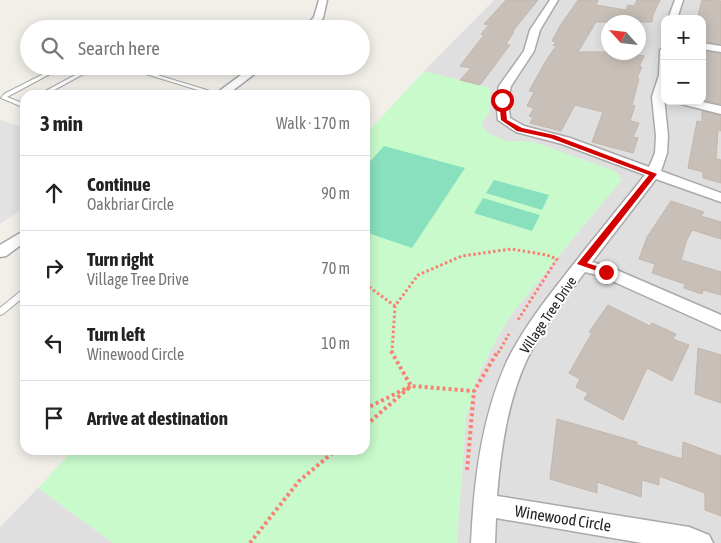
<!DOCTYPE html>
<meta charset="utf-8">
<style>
:root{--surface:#fff;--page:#f2f2f2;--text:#222;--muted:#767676;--line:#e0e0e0}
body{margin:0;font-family:"Asap Condensed",sans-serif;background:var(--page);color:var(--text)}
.controls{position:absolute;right:15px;top:15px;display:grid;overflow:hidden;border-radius:10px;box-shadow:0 2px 12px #0003}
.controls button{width:45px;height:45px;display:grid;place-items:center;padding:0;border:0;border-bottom:1px solid var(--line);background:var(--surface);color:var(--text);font:25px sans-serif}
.compass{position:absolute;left:601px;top:15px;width:45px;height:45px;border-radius:50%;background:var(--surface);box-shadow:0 2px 12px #0003;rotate:297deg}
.stop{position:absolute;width:15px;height:15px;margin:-11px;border:4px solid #d40000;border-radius:50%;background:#fff}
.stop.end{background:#d40000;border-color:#fff;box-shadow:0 1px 5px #0008}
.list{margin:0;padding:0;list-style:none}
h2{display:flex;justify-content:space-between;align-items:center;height:65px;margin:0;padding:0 20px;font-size:21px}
h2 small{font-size:16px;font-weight:400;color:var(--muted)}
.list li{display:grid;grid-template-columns:32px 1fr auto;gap:15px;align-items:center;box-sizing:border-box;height:75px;padding:0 20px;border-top:1px solid var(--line)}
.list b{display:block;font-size:19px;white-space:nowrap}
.list p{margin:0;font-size:16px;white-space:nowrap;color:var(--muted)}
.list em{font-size:16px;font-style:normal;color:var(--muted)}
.icon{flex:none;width:28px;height:28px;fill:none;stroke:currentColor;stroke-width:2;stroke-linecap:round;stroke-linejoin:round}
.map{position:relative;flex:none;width:721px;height:543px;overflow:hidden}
.search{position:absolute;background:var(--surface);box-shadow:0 2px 12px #0003;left:20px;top:20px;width:350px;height:55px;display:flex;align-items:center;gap:12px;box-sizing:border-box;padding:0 18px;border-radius:28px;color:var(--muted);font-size:19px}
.panel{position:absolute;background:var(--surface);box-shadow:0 2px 12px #0003;left:20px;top:90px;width:350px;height:365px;border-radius:15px}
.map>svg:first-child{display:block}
.residential{fill:#e0dfdf;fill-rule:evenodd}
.park{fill:#c8facc}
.pitch{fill:#88e0be}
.parking{fill:#e2e2e2}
.building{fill:#c7bfb8;stroke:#c4b6ab}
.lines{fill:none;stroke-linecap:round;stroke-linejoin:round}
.service-casing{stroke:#a9a9a9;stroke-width:2}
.minor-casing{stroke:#a9a9a9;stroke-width:3}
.path-far1{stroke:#fa8072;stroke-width:3;stroke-dasharray:2.5 2.5;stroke-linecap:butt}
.path{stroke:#fa8072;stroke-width:4;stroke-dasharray:3 3;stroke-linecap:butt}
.service{fill:#fff;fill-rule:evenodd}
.minor{fill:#fff;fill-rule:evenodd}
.route{fill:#d40000}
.labels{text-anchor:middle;stroke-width:4;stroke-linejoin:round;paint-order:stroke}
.street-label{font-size:14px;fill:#222;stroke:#fff}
.near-street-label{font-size:16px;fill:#222;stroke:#fff}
</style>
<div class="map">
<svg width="721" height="543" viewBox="0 0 721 543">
<rect width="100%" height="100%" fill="#f2efe9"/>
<!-- residential -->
<path class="residential" d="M 494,0 L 721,0 L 721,543 L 457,543 L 466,417 L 479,373 L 497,338 L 513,312 L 622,179 L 534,142 L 506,141 L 488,133 L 481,124 L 424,71 ZM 665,19 L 702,19 L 702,101 L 665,101 ZM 608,22 L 638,22 L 638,52 L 608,52 Z
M 38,488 L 113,543 L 0,543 L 0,527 Z"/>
<!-- park -->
<path class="park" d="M 424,71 L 490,88 L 490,111 L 481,124 L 488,133 L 506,141 L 534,142 L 615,171 L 622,179 L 513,312 L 497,338 L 479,373 L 466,417 L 457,543 L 113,543 L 38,488 L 73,450 L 365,450 L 365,135 Z"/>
<!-- pitch -->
<path class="pitch" d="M 384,146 L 465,168 L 412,248 L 365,232 L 365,167 Z
M 494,180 L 549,195 L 542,210 L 486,193 Z
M 483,198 L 540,215 L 532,231 L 474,213 Z"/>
<!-- parking -->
<path class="parking" d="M 0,120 L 25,128 L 25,207 L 0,224 Z"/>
<!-- building -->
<path class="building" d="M 506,0 L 538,0 L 512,32 L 514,32 L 506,44 L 510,45 L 480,85 L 460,80 L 471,68 L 460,66 L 484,35 L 481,34 L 489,25 L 484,24 Z
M 578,0 L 598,0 L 596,5 L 626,10 L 628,5 L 634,6 L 637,0 L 660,0 L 653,15 L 652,22 L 596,22 L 578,52 L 638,52 L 637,55 L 644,56 L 639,67 L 642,67 L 637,78 L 639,79 L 632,105 L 635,106 L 630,121 L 639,123 L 633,137 L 638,138 L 633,153 L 592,142 L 603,112 L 575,105 L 561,131 L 530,123 L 533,117 L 529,116 L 534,108 L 527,106 L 534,92 L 529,91 L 547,59 L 556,46 L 553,45 L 556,42 L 552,41 L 560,26 Z
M 702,0 L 721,1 L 721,44 L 702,41 L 702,19 L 697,19 Z
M 702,51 L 721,54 L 721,104 L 702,100 Z
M 702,111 L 721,116 L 721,131 L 718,130 L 716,159 L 721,160 L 721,183 L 703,178 L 703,172 L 688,168 L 697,121 L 702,122 Z
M 671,201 L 704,212 L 701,216 L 721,222 L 721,239 L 692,230 L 686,242 L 681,260 L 721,272 L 721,295 L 703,290 L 702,294 L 684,288 L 685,284 L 652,273 L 655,264 L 639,259 L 647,237 Z
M 608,305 L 650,326 L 652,323 L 676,334 L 673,339 L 689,345 L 672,381 L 647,368 L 623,420 L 584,399 L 588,393 L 576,387 L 580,379 L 569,373 L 592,333 L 589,332 Z
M 698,348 L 721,355 L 721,403 L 695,394 Z
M 557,419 L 637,442 L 637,445 L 682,459 L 683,442 L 721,456 L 721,516 L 705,510 L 705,493 L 659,476 L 659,485 L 642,480 L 641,497 L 597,482 L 597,493 L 550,479 Z"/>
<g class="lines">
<defs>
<path id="service" d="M 59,66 L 65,66 L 7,97 L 25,104 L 25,108 L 1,98 L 4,94 Z
M 92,66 L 98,66 L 45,95 L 38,95 Z
M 120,66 L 128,66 L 223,95 L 214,95 Z
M 25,289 L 25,296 L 3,314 L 0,315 L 0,308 L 22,290 Z"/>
<path id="minor" d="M 319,0 L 327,0 L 323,18 L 314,29 L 304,29 L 314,17 Z
M 550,0 L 558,0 L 540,30 L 534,51 L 511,86 L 508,100 L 510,118 L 524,126 L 570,138 L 649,167 L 655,153 L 656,136 L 652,97 L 659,75 L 660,50 L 665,47 L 664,97 L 668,136 L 667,153 L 661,171 L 721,193 L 721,202 L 656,179 L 592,262 L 612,268 L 721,315 L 721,330 L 601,276 L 585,272 C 566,297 546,323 531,351 C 508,396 501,447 497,496 L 689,527 L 709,535 L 713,543 L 642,543 L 496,518 L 495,543 L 471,543 C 474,481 481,419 507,361 C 520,335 537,311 555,288 C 584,250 615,213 645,175 L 562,144 L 516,132 L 498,120 L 496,100 L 499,86 L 524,51 L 530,30 Z
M 675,0 L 683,0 L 677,19 L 668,19 Z
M 702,43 L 721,46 L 721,52 L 702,49 Z
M 253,66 L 265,66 L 227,95 L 214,95 Z
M 675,101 L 698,101 L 721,106 L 721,114 L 677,103 Z
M 25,230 L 25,242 L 6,256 L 0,257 L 0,245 Z"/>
</defs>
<!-- service casing -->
<use href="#service" class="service-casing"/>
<!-- minor casing -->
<use href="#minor" class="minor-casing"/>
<!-- path-far1 -->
<path class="path-far1" d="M 365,284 L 395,306
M 392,353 L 395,306 L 418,275 L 462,256 L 511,249 L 547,255 L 557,259 L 518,320
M 498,353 L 509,334"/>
<!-- path -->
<path class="path" d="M 391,351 L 411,386 L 474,391
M 365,409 L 411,386 L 365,426
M 467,470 L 474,391 L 498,351
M 250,543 L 299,481 L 336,450"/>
<!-- service -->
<use href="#service" class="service"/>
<!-- minor -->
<use href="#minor" class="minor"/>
</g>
<!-- route -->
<path class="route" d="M 502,98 L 505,100 L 507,120 L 522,128 L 554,135 L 657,174 L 587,263 L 609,270 L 609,274 L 606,274 L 577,264 L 649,175 L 550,138 L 517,131 L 501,120 L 499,100 Z"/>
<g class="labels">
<!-- street labels -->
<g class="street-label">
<text transform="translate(548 315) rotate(-56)" y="5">Village Tree Drive</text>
</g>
<!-- near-street labels -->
<g class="near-street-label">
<text transform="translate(563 518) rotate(9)" y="6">Winewood Circle</text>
</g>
</g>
</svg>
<div class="controls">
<button>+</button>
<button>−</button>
</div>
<svg class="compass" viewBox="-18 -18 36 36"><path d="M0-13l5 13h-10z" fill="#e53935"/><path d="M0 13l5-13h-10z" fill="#767676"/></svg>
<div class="stop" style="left:502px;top:100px"></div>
<div class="stop end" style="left:606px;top:272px"></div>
<div class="search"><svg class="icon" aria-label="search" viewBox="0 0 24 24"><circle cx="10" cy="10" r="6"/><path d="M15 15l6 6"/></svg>Search here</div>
<section class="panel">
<h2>3 min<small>Walk · 170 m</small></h2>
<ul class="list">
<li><svg class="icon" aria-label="ahead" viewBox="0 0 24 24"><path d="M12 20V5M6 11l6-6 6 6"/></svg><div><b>Continue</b><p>Oakbriar Circle</p></div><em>90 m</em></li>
<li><svg class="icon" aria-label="right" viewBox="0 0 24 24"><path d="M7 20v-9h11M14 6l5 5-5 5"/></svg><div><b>Turn right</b><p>Village Tree Drive</p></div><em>70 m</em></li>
<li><svg class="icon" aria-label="left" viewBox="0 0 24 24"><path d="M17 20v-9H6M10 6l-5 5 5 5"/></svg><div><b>Turn left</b><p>Winewood Circle</p></div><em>10 m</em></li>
<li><svg class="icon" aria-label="arrive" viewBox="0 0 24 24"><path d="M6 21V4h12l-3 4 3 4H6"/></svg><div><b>Arrive at destination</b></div></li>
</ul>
</section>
</div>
